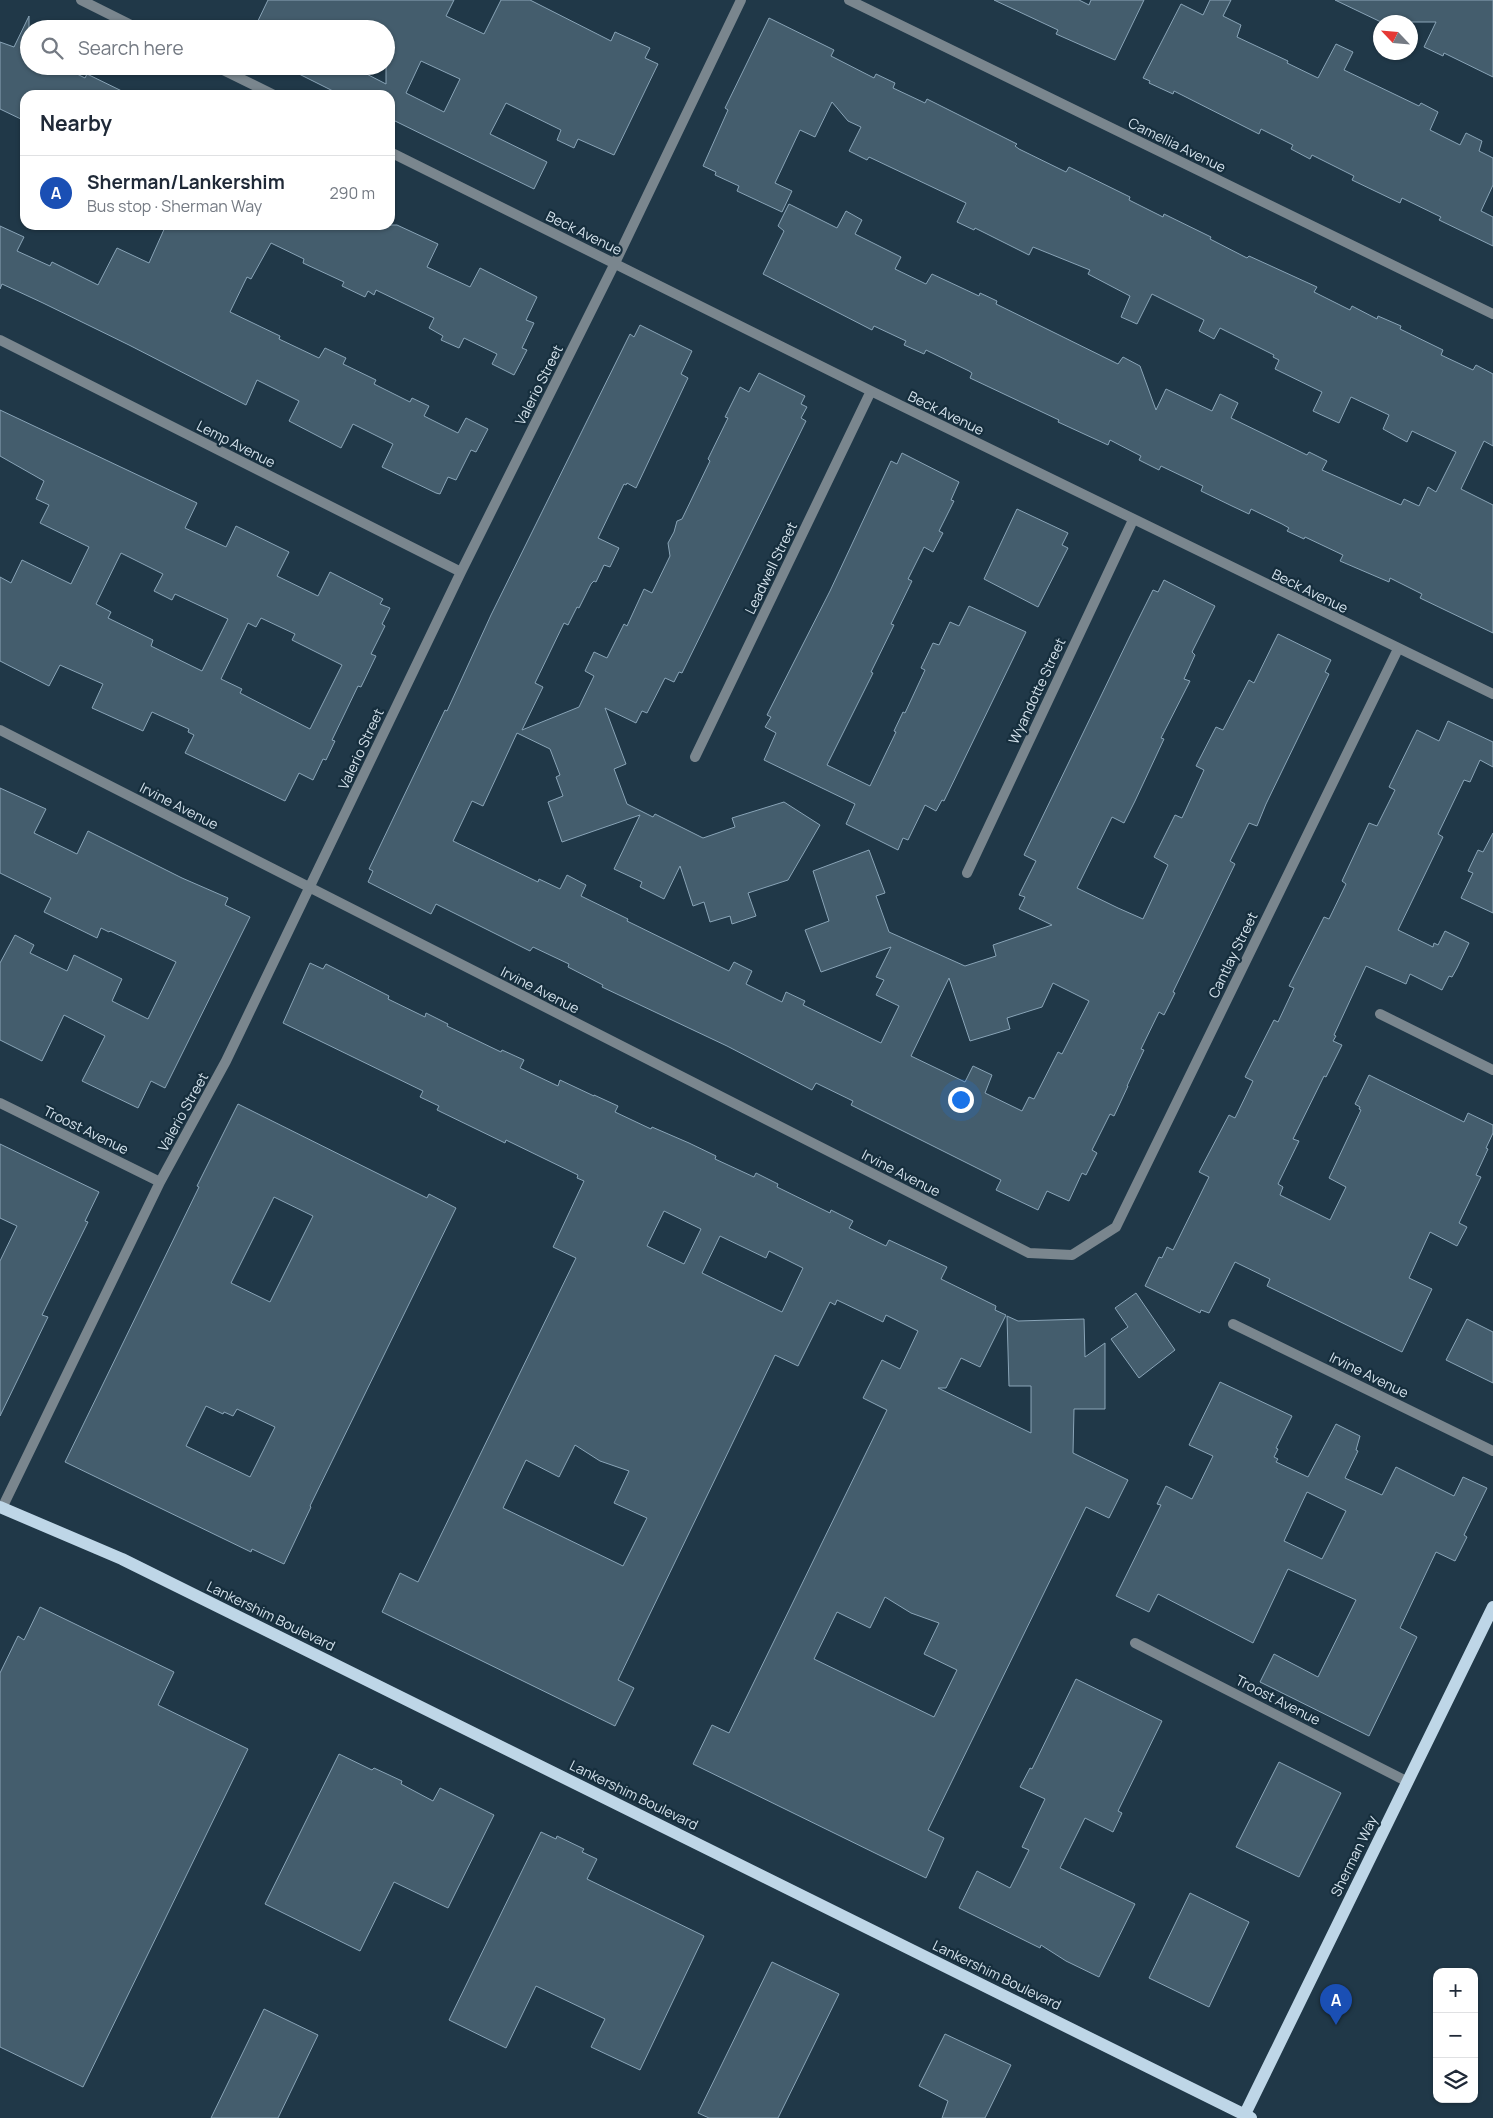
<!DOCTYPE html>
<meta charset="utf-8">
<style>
:root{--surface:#fff;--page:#f2f2f3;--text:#1f2937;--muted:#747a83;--line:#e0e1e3;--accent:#7e5f58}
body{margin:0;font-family:Manrope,sans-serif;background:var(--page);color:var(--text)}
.controls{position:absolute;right:15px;bottom:15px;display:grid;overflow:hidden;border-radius:10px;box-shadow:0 1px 4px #0004}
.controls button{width:45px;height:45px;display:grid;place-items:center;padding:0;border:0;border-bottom:1px solid var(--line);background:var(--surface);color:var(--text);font:25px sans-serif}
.compass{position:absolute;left:1373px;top:15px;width:45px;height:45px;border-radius:50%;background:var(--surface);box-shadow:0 1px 4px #0004;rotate:296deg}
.you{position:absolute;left:960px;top:1099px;width:18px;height:18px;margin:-12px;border:4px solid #fff;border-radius:50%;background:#1a73e8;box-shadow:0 0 0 8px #1a73e833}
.badge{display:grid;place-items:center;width:32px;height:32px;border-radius:50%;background:var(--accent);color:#fff;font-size:16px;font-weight:700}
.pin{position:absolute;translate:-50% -41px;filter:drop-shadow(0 1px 2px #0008)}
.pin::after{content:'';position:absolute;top:26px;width:18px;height:15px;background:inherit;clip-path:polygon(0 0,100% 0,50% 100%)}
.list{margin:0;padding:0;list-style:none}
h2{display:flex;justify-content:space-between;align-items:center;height:65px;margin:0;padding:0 20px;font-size:21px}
h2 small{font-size:16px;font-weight:400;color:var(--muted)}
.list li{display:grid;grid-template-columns:32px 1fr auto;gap:15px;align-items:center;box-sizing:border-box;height:75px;padding:0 20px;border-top:1px solid var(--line)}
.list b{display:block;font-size:19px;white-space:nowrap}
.list p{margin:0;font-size:16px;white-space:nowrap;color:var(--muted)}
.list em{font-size:16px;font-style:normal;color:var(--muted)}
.icon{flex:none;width:28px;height:28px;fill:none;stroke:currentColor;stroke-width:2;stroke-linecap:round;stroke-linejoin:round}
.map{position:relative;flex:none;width:1493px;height:2118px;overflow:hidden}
.search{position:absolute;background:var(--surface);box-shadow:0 1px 4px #0004;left:20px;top:20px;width:375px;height:55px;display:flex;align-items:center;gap:12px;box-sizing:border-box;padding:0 18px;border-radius:28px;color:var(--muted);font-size:19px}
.panel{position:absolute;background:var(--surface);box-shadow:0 1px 4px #0004;left:20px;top:90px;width:375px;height:140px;border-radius:15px}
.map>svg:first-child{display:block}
.building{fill:#445d6d;stroke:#89a4b7;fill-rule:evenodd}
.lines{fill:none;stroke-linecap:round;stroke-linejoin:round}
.street{stroke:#7a868e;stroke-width:10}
.primary{stroke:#bed6e7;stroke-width:12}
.labels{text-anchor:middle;stroke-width:4.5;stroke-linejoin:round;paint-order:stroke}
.street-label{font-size:14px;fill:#d5e3ed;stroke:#162e3d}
</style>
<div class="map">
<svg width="1493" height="2118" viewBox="0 0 1493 2118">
<rect width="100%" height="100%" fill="#203848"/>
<!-- building -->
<path class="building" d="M 268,0 L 454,0 L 446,16 L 484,34 L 501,0 L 530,0 L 611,41 L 615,32 L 650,48 L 645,58 L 658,64 L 614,155 L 578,139 L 574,148 L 557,140 L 561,130 L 506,103 L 490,134 L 547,162 L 534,189 L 393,120 L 390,126 L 390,95 L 341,95 L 283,66 L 351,66 L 386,84 L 386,54 L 393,40 L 386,37 L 386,29 L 254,29 ZM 421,61 L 460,79 L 444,112 L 406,93 Z
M 994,0 L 1079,0 L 1089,5 L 1091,0 L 1144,0 L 1115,60 L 1056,34 L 1058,30 Z
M 1210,0 L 1231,0 L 1223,16 L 1241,25 L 1237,37 L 1288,61 L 1287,63 L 1318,78 L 1336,44 L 1353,52 L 1344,70 L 1419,106 L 1421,103 L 1438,112 L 1430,130 L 1460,145 L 1466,133 L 1482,141 L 1479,151 L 1493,158 L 1493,185 L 1481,211 L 1493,217 L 1493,246 L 1439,220 L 1441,217 L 1402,198 L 1400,203 L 1352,180 L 1354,176 L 1312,155 L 1310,159 L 1291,149 L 1293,145 L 1261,129 L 1259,134 L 1174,91 L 1173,94 L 1149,83 L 1150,81 L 1143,78 L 1181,4 L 1203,15 Z
M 1335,0 L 1493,0 L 1493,77 L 1444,53 L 1443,56 L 1424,47 L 1436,22 L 1381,22 Z
M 29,16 L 29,66 L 61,66 L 85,78 L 87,74 L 130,95 L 25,95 L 25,121 L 0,109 L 0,42 L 14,47 Z
M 769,18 L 834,50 L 831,56 L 874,78 L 876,74 L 895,83 L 893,88 L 925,103 L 927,99 L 1017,144 L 1015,146 L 1019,149 L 1066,172 L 1069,167 L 1130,197 L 1129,200 L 1163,217 L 1164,214 L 1211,237 L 1210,239 L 1247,258 L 1249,256 L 1306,282 L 1317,287 L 1314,292 L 1350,310 L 1352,306 L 1377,319 L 1378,316 L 1401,326 L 1400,329 L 1443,350 L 1441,355 L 1473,370 L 1476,365 L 1493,374 L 1493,446 L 1484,441 L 1461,489 L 1493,505 L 1493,633 L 1420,598 L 1422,594 L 1390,578 L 1389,582 L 1340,561 L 1343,555 L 1305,537 L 1304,539 L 1287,531 L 1289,528 L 1282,524 L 1251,509 L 1249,514 L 1232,506 L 1201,491 L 1203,486 L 1161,466 L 1159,470 L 1139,460 L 1141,456 L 1110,440 L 1108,445 L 1058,422 L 1059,420 L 970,378 L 972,373 L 969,371 L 926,350 L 924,354 L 904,345 L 906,341 L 874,326 L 872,330 L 763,274 L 784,231 L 778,226 L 789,204 L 837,228 L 846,211 L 862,220 L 855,234 L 901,257 L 895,269 L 926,284 L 932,274 L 979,296 L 980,293 L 997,301 L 996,304 L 1118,364 L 1123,357 L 1140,366 L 1156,410 L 1166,389 L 1212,411 L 1220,394 L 1238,403 L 1231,418 L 1307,455 L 1309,452 L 1327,461 L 1322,470 L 1401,505 L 1404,499 L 1419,506 L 1428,487 L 1436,492 L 1456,452 L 1412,431 L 1407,442 L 1383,429 L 1389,415 L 1351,397 L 1339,423 L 1313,411 L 1322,392 L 1275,369 L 1279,360 L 1273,357 L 1274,355 L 1220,328 L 1214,339 L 1199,331 L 1204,320 L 1152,294 L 1137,324 L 1121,317 L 1130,296 L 1088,274 L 1090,270 L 1033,247 L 1029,255 L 975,228 L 974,230 L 957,222 L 966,203 L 869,157 L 867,160 L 849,151 L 861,127 L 848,121 L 832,102 L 815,137 L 800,130 L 775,183 L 792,191 L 782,212 L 737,191 L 739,186 L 715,175 L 716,172 L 703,166 L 728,110 L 725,108 Z
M 166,225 L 397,225 L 438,244 L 427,267 L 470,287 L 480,268 L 537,297 L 526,320 L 534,323 L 522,348 L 527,350 L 514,375 L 492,364 L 497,354 L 464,338 L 459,348 L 441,340 L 443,336 L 429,328 L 434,318 L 376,290 L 374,295 L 368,291 L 365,297 L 342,286 L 344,282 L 303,263 L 304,259 L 271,243 L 251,279 L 247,277 L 230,312 L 280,336 L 279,339 L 319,358 L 325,348 L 346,358 L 343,364 L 376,380 L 374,384 L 410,402 L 412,398 L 429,406 L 424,416 L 458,433 L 466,418 L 488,429 L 476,452 L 471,450 L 456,480 L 448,477 L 440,494 L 436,493 L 382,467 L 393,444 L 353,424 L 341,448 L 289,421 L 299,401 L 257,380 L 246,405 L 129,345 L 43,303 L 2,284 L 0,289 L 0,226 L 24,237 L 17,251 L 50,266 L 52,262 L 98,285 L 117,248 L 149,263 Z
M 640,325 L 692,351 L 681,374 L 688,378 L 636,488 L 627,483 L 626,485 L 624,484 L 598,538 L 619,548 L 610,567 L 604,565 L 596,582 L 594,581 L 591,584 L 579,608 L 577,607 L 568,625 L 564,623 L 535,683 L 543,687 L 522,730 L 579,707 L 594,676 L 585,671 L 594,652 L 607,658 L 624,624 L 627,626 L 644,589 L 652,593 L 670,556 L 668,543 L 674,532 L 677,521 L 682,519 L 710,461 L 708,459 L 728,418 L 725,417 L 740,387 L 749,392 L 759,373 L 805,396 L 801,404 L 807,407 L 801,418 L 806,421 L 682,673 L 679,672 L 674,682 L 665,678 L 647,713 L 642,711 L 636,723 L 605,708 L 626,764 L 614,769 L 627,804 L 653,817 L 655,814 L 703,838 L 735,827 L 732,818 L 784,802 L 820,825 L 788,880 L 748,893 L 756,916 L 732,924 L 730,916 L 710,922 L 704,902 L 693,906 L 680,866 L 664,899 L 640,887 L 642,882 L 614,869 L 640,815 L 562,842 L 548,802 L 563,796 L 556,777 L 560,775 L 550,749 L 517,733 L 483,806 L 472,801 L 453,841 L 538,882 L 539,879 L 560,889 L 567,875 L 586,885 L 581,896 L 628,919 L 627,921 L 729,971 L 734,962 L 752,971 L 746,984 L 782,1002 L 786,992 L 805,1001 L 803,1005 L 881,1043 L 899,1006 L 876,995 L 884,980 L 876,977 L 891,947 L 821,972 L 805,930 L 829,921 L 813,871 L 869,850 L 885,893 L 876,896 L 889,932 L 965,966 L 996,956 L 993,945 L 1052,925 L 1019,909 L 1025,897 L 1019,895 L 1036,861 L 1024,855 L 1130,636 L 1153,590 L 1158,592 L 1164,580 L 1215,606 L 1192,652 L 1195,655 L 1184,679 L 1190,681 L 1161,738 L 1164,739 L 1135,801 L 1124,823 L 1112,817 L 1077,888 L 1118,908 L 1143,919 L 1168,865 L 1154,857 L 1175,815 L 1182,818 L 1204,770 L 1196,766 L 1216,727 L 1223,730 L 1249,680 L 1254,683 L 1278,634 L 1331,660 L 1325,672 L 1329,674 L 1266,804 L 1257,826 L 1249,823 L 1230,861 L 1235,864 L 1173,992 L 1175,993 L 1164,1015 L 1159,1012 L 1141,1049 L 1144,1050 L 1127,1086 L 1128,1086 L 1114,1116 L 1110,1114 L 1092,1150 L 1097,1153 L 1086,1175 L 1082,1173 L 1069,1201 L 1047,1191 L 1038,1210 L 996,1190 L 1001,1180 L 851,1105 L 853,1101 L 816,1083 L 812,1090 L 727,1046 L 602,987 L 603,985 L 568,967 L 569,964 L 533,947 L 530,951 L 436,904 L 431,914 L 368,882 L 373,871 L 369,869 L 445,710 L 447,711 L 491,615 L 630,334 L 634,337 ZM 949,978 L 970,1041 L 1010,1029 L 1007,1018 L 1042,1007 L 1053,983 L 1089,1001 L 1062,1054 L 1058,1052 L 1034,1099 L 1029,1097 L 1022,1111 L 985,1093 L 992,1075 L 973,1066 L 965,1082 L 911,1056 Z
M 0,410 L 197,503 L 185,528 L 226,547 L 236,526 L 289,552 L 277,576 L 318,596 L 330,572 L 383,599 L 380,604 L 390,608 L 382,624 L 385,626 L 371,654 L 376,656 L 361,687 L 358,686 L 332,740 L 335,741 L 326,760 L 323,759 L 313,780 L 299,773 L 285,801 L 185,753 L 194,735 L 188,732 L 189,729 L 152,712 L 143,731 L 92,708 L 103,684 L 60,665 L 49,686 L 0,661 L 0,577 L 11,583 L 22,560 L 71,584 L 89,547 L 40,523 L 49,505 L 36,499 L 44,481 L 0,456 ZM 121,553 L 163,574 L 154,591 L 172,600 L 175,594 L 228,619 L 202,671 L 151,646 L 153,640 L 108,618 L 111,612 L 96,604 ZM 261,618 L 295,634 L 292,640 L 342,665 L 310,729 L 240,693 L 242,689 L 221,679 L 248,623 L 256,627 Z
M 902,453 L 959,482 L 951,500 L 954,501 L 939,531 L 943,533 L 933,552 L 924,547 L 908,579 L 912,581 L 891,624 L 894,625 L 871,672 L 873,673 L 827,765 L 870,786 L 896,732 L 894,731 L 903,712 L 905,713 L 925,670 L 921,668 L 933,643 L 939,645 L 950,622 L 959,626 L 969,606 L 1026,632 L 944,801 L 942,800 L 936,811 L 925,805 L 908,840 L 903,838 L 898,850 L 846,824 L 855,804 L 764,760 L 776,733 L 765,727 L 771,717 L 767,715 L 830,591 L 891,461 L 897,464 Z
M 1017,509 L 1068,533 L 1062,545 L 1068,548 L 1038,607 L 984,579 Z
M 1448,721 L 1493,742 L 1493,767 L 1480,760 L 1470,782 L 1464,780 L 1438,834 L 1443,837 L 1398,930 L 1433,947 L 1434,943 L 1438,945 L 1445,931 L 1469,943 L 1457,968 L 1452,977 L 1449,976 L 1442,990 L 1410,974 L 1406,984 L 1366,966 L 1334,1035 L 1336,1036 L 1333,1041 L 1342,1045 L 1326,1077 L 1324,1076 L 1293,1139 L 1299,1141 L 1278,1184 L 1283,1187 L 1280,1195 L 1330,1220 L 1346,1187 L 1329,1178 L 1361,1110 L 1359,1109 L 1360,1107 L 1355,1104 L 1369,1075 L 1464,1122 L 1468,1113 L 1493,1125 L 1493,1133 L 1486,1148 L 1488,1149 L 1476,1175 L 1481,1177 L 1459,1223 L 1467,1227 L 1457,1246 L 1430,1232 L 1409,1278 L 1432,1289 L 1402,1352 L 1267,1286 L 1270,1279 L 1235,1262 L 1209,1313 L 1201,1310 L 1200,1313 L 1145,1286 L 1159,1257 L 1162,1258 L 1167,1247 L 1173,1250 L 1209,1177 L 1199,1172 L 1229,1115 L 1235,1118 L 1253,1081 L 1245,1077 L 1274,1020 L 1278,1022 L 1294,988 L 1289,986 L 1324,917 L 1329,919 L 1346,884 L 1342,881 L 1369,823 L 1377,826 L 1395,790 L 1389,787 L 1417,730 L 1439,741 Z
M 0,788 L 46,809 L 34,833 L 77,854 L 88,831 L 182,878 L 228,898 L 225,905 L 250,917 L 165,1088 L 151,1081 L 138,1108 L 82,1081 L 105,1036 L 64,1015 L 42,1061 L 0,1040 L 0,963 L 15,935 L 34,945 L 30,953 L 67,971 L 74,955 L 122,979 L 112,1001 L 148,1019 L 176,962 L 110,931 L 109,932 L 101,928 L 97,938 L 44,912 L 51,898 L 0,873 Z
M 1493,833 L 1493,913 L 1461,898 L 1473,873 L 1468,871 L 1478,850 L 1483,852 Z
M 310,963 L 323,969 L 326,964 L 389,996 L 388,999 L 425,1017 L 426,1013 L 448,1024 L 447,1026 L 501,1052 L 502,1050 L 524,1060 L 520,1068 L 558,1086 L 560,1080 L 594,1096 L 594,1095 L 618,1106 L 615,1112 L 651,1129 L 652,1127 L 689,1143 L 716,1156 L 715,1159 L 754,1177 L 756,1173 L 778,1184 L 777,1187 L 830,1213 L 831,1210 L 853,1221 L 849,1228 L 886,1246 L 889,1240 L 947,1267 L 941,1279 L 996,1306 L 995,1310 L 1006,1315 L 980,1367 L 961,1358 L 946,1388 L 938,1388 L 1031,1433 L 1031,1386 L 1009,1386 L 1007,1316 L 1018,1321 L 1084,1319 L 1085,1357 L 1105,1343 L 1105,1409 L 1074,1409 L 1073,1453 L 1128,1480 L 1109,1518 L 1086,1507 L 928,1830 L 944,1838 L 926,1878 L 693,1764 L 712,1725 L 729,1733 L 887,1410 L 863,1398 L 882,1360 L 900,1369 L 918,1331 L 886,1315 L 883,1322 L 837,1300 L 835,1305 L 830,1302 L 798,1366 L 775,1355 L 618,1680 L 634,1688 L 615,1726 L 382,1612 L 400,1573 L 418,1582 L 576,1258 L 553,1247 L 584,1181 L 577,1178 L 578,1175 L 506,1140 L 505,1143 L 437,1110 L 439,1106 L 420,1097 L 423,1091 L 283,1023 ZM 664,1211 L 701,1229 L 684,1264 L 647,1246 ZM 720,1236 L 766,1258 L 769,1251 L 803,1268 L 782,1312 L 702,1273 ZM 575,1445 L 600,1461 L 629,1471 L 614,1503 L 647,1518 L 623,1566 L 503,1508 L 526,1460 L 559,1477 ZM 885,1597 L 911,1613 L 939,1623 L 924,1654 L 957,1670 L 934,1717 L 814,1659 L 837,1612 L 870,1628 Z
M 238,1104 L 427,1198 L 429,1194 L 456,1208 L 310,1506 L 311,1507 L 284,1564 L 252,1549 L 251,1552 L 65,1462 L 199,1187 L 197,1186 ZM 274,1197 L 313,1216 L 270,1302 L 231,1283 ZM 206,1406 L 223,1414 L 224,1412 L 233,1416 L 237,1409 L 275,1427 L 250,1477 L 186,1446 Z
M 0,1144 L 99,1192 L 85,1221 L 88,1222 L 42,1315 L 48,1317 L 0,1416 L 0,1261 L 17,1226 L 0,1218 Z
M 1136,1293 L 1175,1350 L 1139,1378 L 1111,1339 L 1128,1327 L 1115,1308 Z
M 1467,1319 L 1493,1332 L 1493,1383 L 1446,1360 Z
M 1220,1382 L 1292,1416 L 1276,1448 L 1278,1449 L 1274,1457 L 1278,1459 L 1276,1462 L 1308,1477 L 1336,1424 L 1360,1436 L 1356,1450 L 1358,1451 L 1345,1478 L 1382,1495 L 1396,1467 L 1454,1496 L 1463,1477 L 1487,1488 L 1464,1535 L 1467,1537 L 1455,1561 L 1436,1552 L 1400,1628 L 1417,1637 L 1369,1736 L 1260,1682 L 1274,1654 L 1318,1677 L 1356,1600 L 1288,1569 L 1253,1643 L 1158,1594 L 1149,1612 L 1116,1596 L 1161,1505 L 1157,1504 L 1166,1486 L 1192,1499 L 1213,1456 L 1189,1445 ZM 1307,1492 L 1346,1511 L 1322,1559 L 1284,1541 Z
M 40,1607 L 174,1672 L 158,1705 L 248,1749 L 83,2087 L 0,2047 L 0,1673 L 18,1636 L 24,1640 Z
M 1076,1679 L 1162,1721 L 1118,1811 L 1122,1813 L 1113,1832 L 1085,1818 L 1060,1868 L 1135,1904 L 1099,1977 L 1066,1961 L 1041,1945 L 1040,1948 L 959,1908 L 977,1871 L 1010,1888 L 1029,1850 L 1022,1847 L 1045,1799 L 1020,1787 L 1030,1768 L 1032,1769 Z
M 339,1754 L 372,1770 L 374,1768 L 402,1781 L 401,1784 L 433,1801 L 440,1788 L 494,1815 L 448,1908 L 394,1882 L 360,1951 L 265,1904 Z
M 1279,1762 L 1341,1793 L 1299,1877 L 1236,1847 Z
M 541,1832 L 556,1839 L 557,1836 L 584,1849 L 582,1852 L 597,1859 L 587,1879 L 704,1936 L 640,2070 L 591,2047 L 605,2019 L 536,1986 L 506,2048 L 449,2020 Z
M 1190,1893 L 1249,1922 L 1209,2007 L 1149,1978 Z
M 772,1962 L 839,1994 L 778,2118 L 709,2118 L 698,2113 Z
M 264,2009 L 318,2035 L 278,2118 L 211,2118 Z
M 945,2034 L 1011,2065 L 985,2118 L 942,2118 L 948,2101 L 919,2086 Z"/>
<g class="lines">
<!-- street -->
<path class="street" d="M 81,0 L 139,29
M 849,0 L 1493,314
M 215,66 L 274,95
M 390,152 L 871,391 L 1493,694
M 0,340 L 461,572
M 0,730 L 1029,1253 L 1072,1255 L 1116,1227 L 1398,649
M 695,757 L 871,391
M 967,873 L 1133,520
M 1380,1014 L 1493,1070
M 0,1103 L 160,1182
M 1233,1324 L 1493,1451
M 2,1508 L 160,1182 L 226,1061 L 461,572 L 615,263 L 741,0
M 1135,1643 L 1408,1782"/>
<!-- primary -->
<path class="primary" d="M 0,1507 L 122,1559 L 1251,2118
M 1243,2118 L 1493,1607"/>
</g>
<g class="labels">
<!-- street labels -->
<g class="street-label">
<text transform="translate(1177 145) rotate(26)" y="5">Camellia Avenue</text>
<text transform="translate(584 233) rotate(26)" y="5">Beck Avenue</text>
<text transform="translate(539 385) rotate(-63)" y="5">Valerio Street</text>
<text transform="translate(946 413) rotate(26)" y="5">Beck Avenue</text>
<text transform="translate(236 444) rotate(27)" y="5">Lemp Avenue</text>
<text transform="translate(771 568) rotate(-64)" y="5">Leadwell Street</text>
<text transform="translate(1310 591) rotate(26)" y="5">Beck Avenue</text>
<text transform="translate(1037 691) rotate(-65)" y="5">Wyandotte Street</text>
<text transform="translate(361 749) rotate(-65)" y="5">Valerio Street</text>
<text transform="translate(179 806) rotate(27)" y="5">Irvine Avenue</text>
<text transform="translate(1233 955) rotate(-64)" y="5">Cantlay Street</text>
<text transform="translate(540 990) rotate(27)" y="5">Irvine Avenue</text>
<text transform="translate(183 1112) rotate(-61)" y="5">Valerio Street</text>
<text transform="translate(86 1130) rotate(26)" y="5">Troost Avenue</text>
<text transform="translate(901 1173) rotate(27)" y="5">Irvine Avenue</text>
<text transform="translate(1369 1375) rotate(26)" y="5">Irvine Avenue</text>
<text transform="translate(271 1616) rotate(26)" y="5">Lankershim Boulevard</text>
<text transform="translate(1278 1700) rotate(27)" y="5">Troost Avenue</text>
<text transform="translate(634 1795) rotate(26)" y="5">Lankershim Boulevard</text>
<text transform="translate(1354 1856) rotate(-64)" y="5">Sherman Way</text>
<text transform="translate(997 1975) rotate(26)" y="5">Lankershim Boulevard</text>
</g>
</g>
</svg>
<div class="controls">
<button>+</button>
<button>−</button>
<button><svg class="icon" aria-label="layers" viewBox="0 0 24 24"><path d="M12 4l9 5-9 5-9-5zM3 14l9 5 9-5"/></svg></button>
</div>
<svg class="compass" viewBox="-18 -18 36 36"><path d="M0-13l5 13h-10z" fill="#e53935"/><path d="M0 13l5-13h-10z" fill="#747a83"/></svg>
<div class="you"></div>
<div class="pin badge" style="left:1336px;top:2025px;background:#1a4fb4">A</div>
<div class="search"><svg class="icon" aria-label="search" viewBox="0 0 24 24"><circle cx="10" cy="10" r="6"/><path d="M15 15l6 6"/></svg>Search here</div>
<section class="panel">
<h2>Nearby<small></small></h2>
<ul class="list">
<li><span class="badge" style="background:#1a4fb4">A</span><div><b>Sherman/Lankershim</b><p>Bus stop · Sherman Way</p></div><em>290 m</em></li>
</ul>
</section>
</div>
